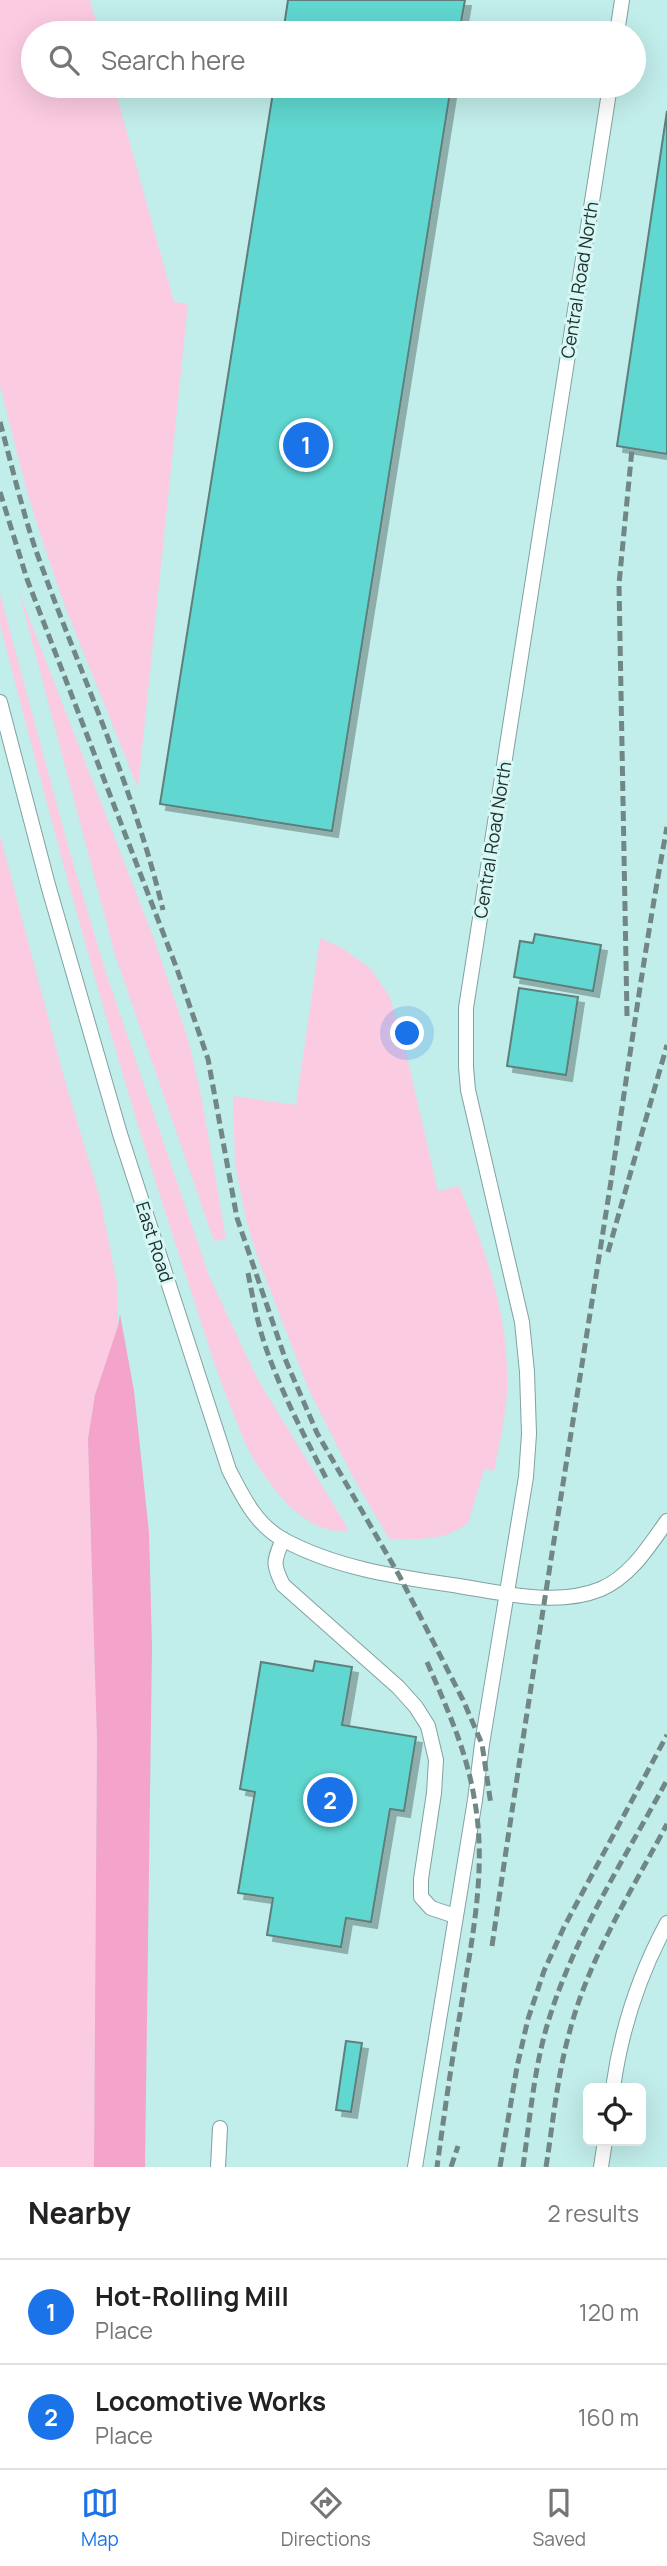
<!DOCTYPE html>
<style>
:root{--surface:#fff;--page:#f2f2f2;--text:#222;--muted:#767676;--line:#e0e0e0;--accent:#1a73e8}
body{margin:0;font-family:Manrope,sans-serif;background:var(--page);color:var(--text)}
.controls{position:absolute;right:21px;bottom:21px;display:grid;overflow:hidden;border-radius:10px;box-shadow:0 7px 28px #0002}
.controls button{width:63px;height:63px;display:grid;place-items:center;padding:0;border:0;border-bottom:2px solid var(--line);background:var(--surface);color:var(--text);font:35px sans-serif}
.you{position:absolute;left:408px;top:1034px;width:24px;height:24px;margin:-18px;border:5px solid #fff;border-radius:50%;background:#1a73e8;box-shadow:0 0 0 10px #1a73e833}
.badge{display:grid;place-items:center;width:46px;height:46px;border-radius:50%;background:var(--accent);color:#fff;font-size:23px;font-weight:700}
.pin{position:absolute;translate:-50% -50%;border:4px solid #fff;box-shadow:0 2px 7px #0006}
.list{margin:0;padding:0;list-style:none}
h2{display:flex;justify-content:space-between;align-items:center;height:91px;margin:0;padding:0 28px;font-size:30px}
h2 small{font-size:23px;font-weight:400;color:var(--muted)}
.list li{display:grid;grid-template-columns:46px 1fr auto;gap:21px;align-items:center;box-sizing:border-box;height:105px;padding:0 28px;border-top:2px solid var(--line)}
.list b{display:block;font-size:26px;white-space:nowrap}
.list p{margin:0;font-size:23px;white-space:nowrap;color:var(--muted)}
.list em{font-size:23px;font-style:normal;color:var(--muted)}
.icon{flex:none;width:38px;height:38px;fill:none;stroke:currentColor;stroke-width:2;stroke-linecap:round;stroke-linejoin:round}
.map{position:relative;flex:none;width:667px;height:2167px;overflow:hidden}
.search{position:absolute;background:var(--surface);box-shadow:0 7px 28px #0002;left:21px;right:21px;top:21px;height:77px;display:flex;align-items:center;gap:18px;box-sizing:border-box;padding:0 24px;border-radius:38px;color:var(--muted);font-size:26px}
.sheet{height:301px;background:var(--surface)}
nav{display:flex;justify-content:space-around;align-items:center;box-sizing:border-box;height:98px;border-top:2px solid var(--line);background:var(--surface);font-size:19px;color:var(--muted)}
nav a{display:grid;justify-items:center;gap:4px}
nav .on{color:var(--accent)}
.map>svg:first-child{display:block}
.built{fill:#c1edea;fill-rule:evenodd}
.green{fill:#fbcbe1}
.forest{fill:#f4a3ca}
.building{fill:#60d7d0;stroke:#5e7e7b;stroke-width:2;filter:url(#shadow)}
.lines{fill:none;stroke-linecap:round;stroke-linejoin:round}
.service-casing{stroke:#81a2a0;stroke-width:16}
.service{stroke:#fff;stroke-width:14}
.rail{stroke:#718785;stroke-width:5;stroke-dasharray:10 5;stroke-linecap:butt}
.labels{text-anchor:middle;stroke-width:6;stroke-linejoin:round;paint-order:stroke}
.street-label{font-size:18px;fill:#212e2d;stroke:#d5f8f5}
</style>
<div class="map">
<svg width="667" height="2167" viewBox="0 0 667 2167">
<defs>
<filter id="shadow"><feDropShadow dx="6" dy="6" stdDeviation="0" flood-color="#0004"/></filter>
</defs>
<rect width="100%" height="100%" fill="#d5f8f5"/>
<!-- built -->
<path class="built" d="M 0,0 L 667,0 L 667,2167 L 0,2167 ZM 33,33 L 634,33 L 634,86 L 33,86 ZM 588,2088 L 641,2088 L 641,2141 L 588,2141 Z"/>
<!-- green -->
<path class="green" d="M 0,0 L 90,0 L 99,33 L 33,33 L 33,86 L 114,86 L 174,302 L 188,304 L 138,788 L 66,609 L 44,546 L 27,492 L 0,386 Z
M 19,592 L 154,939 L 188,1039 L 201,1095 L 226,1239 L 214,1241 L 115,955 Z
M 0,594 L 67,842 L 105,970 L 209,1276 L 257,1378 L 349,1530 C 307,1538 272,1489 253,1458 C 246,1447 241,1432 236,1420 C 213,1366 198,1310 179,1255 C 111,1048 55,836 0,625 Z
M 0,835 L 63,1074 L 100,1198 L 118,1288 L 118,1326 L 95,1395 L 88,1439 L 97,1741 L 94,2167 L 0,2167 Z
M 320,938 L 342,948 L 371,969 L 389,996 L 401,1031 L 438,1191 L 459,1186 C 486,1249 510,1321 507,1390 C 506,1417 499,1444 494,1471 L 484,1469 L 469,1521 C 448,1542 416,1539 389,1539 L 352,1475 L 309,1390 L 258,1259 L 246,1219 L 235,1164 L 233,1096 L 296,1105 Z"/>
<!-- forest -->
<path class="forest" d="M 120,1314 L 134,1391 L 149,1532 L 152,1646 L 145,2167 L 94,2167 L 97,1741 L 88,1439 L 95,1395 L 118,1326 Z"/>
<!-- building -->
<path class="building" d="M 288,0 L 465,0 L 459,33 L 283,33 Z
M 274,86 L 451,86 L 332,831 L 160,804 Z
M 667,111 L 667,454 L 617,446 Z
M 535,934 L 601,945 L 593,991 L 514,977 L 520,941 L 533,943 Z
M 519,988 L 578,997 L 566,1075 L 507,1066 Z
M 315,1661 L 352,1667 L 342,1725 L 416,1737 L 404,1811 L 390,1809 L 371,1922 L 346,1918 L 341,1947 L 267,1935 L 273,1898 L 238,1893 L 255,1792 L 240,1789 L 261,1662 L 313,1671 Z
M 346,2041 L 362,2043 L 351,2112 L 336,2110 Z"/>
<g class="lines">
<defs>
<path id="service" d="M 617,33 L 622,0
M 0,702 L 48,885 L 120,1134 L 229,1470 C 243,1497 256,1525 284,1540 C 338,1569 399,1577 459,1586 C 504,1593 557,1607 601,1589 C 631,1576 649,1546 667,1521
M 283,1539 C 274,1561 272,1563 283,1585 L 398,1687 L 416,1707 L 428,1726 L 436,1760 L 434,1793 L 421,1879 L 421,1897 L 431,1908 L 455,1916
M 613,2088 C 621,2030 639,1975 667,1923
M 218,2167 L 220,2128
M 415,2167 L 475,1800 L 482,1744 L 526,1477 L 529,1434 L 527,1372 L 522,1322 L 468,1090 L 466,1067 L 466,1008 L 610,86
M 601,2167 L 605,2141"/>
</defs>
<!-- service casing -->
<use href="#service" class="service-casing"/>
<!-- service -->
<use href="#service" class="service"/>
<!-- rail -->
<path class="rail" d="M 0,422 C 11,463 21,505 34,545 C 77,667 133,784 163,910
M 0,492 L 27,579 L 177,969 L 208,1059 L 237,1218 L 286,1361 L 317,1433 L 400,1577 L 463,1700 L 482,1744 L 491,1805
M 627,1016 L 619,584 L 632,449
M 608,1252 L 667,1045
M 248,1273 C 253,1299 258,1326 267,1351 C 283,1396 305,1437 326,1478
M 427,1662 C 446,1706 466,1749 474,1797 C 488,1870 471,1942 460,2014 C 451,2065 444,2116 437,2167
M 492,1946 C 529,1691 571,1436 611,1181 C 629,1063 645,945 667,827
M 451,2167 L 458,2146
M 500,2167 L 517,2067 L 528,2019 L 544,1971 L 564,1927 L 667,1735
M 523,2167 C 530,2118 534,2067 549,2019 C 575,1935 625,1858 667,1780
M 546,2167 C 553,2123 557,2077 569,2034 C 588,1959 631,1892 667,1824"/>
</g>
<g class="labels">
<!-- street labels -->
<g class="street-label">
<text transform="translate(580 280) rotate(-81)" y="6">Central Road North</text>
<text transform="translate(493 840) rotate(-81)" y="6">Central Road North</text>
<text transform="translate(154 1242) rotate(72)" y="6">East Road</text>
</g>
</g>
</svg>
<div class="controls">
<button><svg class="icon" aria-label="locate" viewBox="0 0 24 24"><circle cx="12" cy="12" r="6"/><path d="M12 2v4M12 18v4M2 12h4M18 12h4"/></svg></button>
</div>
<div class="you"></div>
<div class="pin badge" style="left:306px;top:445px">1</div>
<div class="pin badge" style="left:330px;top:1800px">2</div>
<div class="search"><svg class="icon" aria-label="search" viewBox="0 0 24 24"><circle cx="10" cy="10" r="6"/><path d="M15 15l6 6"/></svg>Search here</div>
</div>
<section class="sheet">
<h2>Nearby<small>2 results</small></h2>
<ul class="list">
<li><span class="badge">1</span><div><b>Hot-Rolling Mill</b><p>Place</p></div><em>120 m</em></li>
<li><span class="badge">2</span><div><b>Locomotive Works</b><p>Place</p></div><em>160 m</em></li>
</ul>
</section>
<nav>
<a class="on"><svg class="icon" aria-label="map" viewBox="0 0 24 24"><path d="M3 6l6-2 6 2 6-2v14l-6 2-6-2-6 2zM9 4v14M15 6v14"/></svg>Map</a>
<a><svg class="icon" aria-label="directions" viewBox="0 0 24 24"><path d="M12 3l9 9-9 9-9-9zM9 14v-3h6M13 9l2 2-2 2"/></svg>Directions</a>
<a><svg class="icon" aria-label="saved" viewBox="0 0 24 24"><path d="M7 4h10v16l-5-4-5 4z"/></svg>Saved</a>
</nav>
